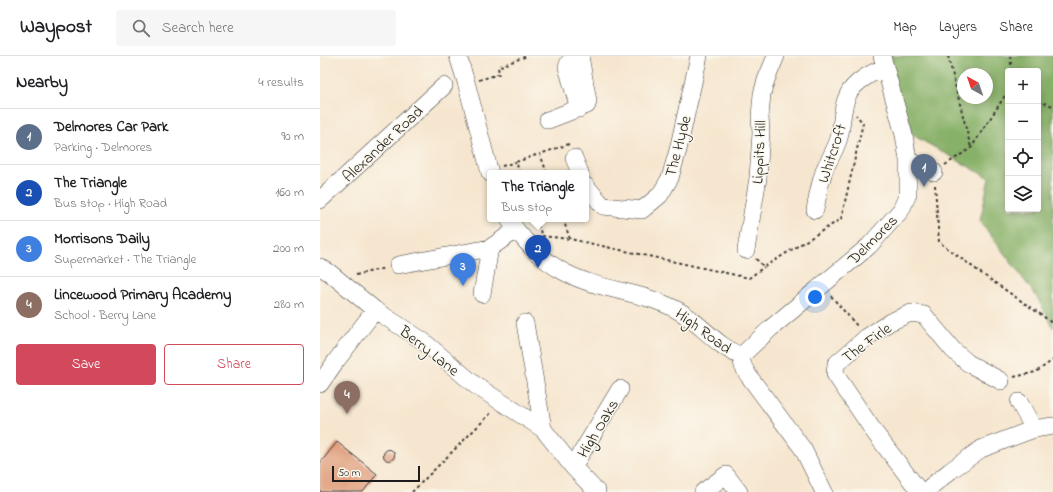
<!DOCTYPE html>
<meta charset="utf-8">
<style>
:root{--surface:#fff;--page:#f6f6f6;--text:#202124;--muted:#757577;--line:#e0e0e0;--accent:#d1495b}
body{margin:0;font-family:"Indie Flower",sans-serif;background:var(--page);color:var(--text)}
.controls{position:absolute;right:12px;top:12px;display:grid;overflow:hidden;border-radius:4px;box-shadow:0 2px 10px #0003}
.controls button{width:36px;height:36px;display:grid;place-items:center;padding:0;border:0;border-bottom:1px solid var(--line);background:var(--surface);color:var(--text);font:20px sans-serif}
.compass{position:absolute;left:637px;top:12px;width:36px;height:36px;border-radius:50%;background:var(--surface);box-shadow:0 2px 10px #0003;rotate:320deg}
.scale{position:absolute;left:12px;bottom:10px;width:88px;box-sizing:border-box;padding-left:4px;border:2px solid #1c1c1c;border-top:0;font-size:11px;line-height:14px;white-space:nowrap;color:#1c1c1c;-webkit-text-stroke:3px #fbf7ec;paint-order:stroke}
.you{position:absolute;left:495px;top:241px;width:14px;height:14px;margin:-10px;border:3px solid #fff;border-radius:50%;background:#1a73e8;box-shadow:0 0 0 6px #1a73e833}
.badge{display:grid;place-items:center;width:26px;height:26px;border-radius:50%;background:var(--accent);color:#fff;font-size:13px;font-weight:700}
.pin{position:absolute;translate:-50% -33px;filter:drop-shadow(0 1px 2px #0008)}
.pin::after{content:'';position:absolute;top:21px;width:14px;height:12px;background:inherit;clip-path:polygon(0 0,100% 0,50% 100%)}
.popup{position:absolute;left:167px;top:114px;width:102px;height:52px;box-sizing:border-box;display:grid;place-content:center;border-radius:4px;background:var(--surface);filter:drop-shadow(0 1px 3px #0005);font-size:13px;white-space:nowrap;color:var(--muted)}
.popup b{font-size:15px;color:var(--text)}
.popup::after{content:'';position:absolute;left:50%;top:100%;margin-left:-8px;border:8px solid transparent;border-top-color:var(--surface)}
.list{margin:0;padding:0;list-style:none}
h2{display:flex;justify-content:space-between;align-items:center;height:52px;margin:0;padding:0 16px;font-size:17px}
h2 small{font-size:13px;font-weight:400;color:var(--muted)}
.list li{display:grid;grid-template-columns:26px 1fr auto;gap:12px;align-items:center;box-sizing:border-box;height:56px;padding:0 16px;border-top:1px solid var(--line)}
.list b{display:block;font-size:15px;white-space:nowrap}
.list p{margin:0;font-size:13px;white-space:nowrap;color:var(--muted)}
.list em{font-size:13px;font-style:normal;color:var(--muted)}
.actions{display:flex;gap:8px;padding:12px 16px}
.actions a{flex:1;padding:9px 0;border:1px solid var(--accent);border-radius:4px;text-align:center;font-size:14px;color:var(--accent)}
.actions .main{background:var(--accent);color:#fff}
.icon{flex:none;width:22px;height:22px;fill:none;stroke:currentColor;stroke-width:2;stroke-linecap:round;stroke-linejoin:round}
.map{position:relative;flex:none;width:733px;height:436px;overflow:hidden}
header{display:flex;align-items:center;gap:24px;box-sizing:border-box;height:56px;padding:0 20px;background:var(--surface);border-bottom:1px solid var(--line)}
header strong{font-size:19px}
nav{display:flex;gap:22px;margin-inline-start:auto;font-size:14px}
.search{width:280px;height:36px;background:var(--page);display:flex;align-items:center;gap:10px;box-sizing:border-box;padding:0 14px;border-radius:4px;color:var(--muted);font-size:15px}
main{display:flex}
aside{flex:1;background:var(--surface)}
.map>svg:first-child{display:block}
.forest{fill:#87b067;stroke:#526642;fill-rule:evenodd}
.building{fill:#e09e7d}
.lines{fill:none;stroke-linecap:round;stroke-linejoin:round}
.minor-casing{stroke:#3d3a37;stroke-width:18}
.path{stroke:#3d3a37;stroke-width:2;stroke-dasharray:3 3;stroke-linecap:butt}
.minor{stroke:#fff;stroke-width:17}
.labels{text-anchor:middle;stroke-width:3;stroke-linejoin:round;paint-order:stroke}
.street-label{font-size:16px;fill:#1c1c1c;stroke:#fbf7ec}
</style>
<header>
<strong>Waypost</strong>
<div class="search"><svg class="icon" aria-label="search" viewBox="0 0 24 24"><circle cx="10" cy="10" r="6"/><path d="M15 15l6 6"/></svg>Search here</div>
<nav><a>Map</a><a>Layers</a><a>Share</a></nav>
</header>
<main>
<aside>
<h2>Nearby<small>4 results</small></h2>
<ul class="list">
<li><span class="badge" style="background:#5c6f8a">1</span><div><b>Delmores Car Park</b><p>Parking · Delmores</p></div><em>90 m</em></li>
<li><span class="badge" style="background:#1a4fb4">2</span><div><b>The Triangle</b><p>Bus stop · High Road</p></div><em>160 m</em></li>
<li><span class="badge" style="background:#3f7fe0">3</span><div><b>Morrisons Daily</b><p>Supermarket · The Triangle</p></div><em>200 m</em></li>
<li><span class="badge" style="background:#8d6e63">4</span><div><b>Lincewood Primary Academy</b><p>School · Berry Lane</p></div><em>280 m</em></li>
</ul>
<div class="actions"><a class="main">Save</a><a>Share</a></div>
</aside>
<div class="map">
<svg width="733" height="436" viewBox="0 0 733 436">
<rect width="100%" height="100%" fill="#fbf7ec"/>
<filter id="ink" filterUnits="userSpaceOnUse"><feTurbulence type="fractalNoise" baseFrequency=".025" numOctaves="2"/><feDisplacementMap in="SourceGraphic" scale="8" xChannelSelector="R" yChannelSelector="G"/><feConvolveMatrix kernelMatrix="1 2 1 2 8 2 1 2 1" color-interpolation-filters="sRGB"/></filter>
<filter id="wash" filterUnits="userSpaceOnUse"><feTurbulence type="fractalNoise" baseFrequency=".012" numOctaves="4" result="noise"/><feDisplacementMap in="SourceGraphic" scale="16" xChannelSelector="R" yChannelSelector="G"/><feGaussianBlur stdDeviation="0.9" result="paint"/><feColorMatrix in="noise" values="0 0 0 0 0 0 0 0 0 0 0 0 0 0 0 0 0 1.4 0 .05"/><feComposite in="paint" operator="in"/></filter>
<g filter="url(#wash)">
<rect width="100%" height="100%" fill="#f6e6cf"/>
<!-- forest -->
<path class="forest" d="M 567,0 L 733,0 L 733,272 L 717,241 L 660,165 L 669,122 L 582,73 ZM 688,15 L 718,15 L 718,153 L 688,153 ZM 643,18 L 667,18 L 667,42 L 643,42 Z"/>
<g id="blocks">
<!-- building -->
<path class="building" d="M 17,386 L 57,418 L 43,436 L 0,436 L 0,407 Z
M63.5 399a5.5 5.5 0 1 1 11 0a5.5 5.5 0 1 1-11 0Z"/>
</g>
</g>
<g filter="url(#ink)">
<use href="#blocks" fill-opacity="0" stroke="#3d3a37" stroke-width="1"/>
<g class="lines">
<defs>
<path id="minor" d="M 138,0 L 146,26 L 170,117
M 259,53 L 247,11 L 249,6 L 261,1
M 228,64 L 267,49 L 268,45 L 260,0
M 254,102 L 260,117
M 588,104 L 614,116
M 266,130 L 283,150 L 322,154 L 340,139 L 350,122 L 358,94 L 379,0
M 0,144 L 124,30
M 495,154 C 498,139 500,124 506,110 C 511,101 516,92 519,82 C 523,67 521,49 530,35 C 539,23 552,17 565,11
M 189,163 C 195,174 204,183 212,192 C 222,202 234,211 246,217 C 281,235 322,235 357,254 C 380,266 396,290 421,300
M 426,194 L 438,122 L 441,77 L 440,60 L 442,38 L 446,24 L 456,0
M 78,209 L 170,192 L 196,174
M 0,211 L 10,217 L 55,254 L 103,285 L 155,329 L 223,373
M 162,238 L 170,192
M 205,267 L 223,373 L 253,411 L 277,436
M 421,300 L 451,272 L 549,190 L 581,154 L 588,138 L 588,104 L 584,79 L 562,0
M 421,300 L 423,310 L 428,319 L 483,393 L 504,436
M 0,328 L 16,305 L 55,254
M 699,346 L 714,373
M 253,411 L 300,333
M 383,436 L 406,419 L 419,436
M 600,436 L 555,377 L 515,318 L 516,308 L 547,281 L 570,266 L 591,257 L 604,259 L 633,294 L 648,307 L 681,325
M 604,436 L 630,415 L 661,393 L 714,373 L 733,370"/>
</defs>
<!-- minor casing -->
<use href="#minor" class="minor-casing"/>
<!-- path -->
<path class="path" d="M 628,0 L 651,92
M 690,0 L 692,15
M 159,24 L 179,18 L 178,11 L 207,0
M 718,45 L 733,50
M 625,109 L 651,92 L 688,35
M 182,110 L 196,106
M 200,117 L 196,106 L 219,98
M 227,117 L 220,98 L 249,88
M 615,129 L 619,186 L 665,220 L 723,260 L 733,268
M 216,163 L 222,180 L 250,183
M 243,163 L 250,183 L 429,222 L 444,211
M 436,203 L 444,211 L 521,163 L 543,67 L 536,59
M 36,219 L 65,212
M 511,240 L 538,271
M 694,321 L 716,316 L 733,304
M 92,436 L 172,356"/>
<!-- minor -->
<use href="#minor" class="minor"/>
</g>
</g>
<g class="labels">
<!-- street labels -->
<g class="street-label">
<text transform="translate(62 87) rotate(-43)" y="6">Alexander Road</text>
<text transform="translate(357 90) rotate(-75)" y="6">The Hyde</text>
<text transform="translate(438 96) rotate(-87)" y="6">Lippits Hill</text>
<text transform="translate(511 97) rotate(-72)" y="6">Whitcroft</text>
<text transform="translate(552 183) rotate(-45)" y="6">Delmores</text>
<text transform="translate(384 274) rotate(36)" y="6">High Road</text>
<text transform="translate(546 286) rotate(-36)" y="6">The Firle</text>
<text transform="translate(110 294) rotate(38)" y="6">Berry Lane</text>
<text transform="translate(277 372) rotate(-59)" y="6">High Oaks</text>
</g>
</g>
</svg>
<div class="controls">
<button>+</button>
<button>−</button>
<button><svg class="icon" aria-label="locate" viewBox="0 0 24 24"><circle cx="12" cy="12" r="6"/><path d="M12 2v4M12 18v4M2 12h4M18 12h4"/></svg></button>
<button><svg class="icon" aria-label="layers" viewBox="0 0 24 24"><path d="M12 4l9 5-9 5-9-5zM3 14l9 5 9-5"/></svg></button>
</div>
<svg class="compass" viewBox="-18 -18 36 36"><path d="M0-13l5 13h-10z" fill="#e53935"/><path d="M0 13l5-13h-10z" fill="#757577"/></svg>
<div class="scale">50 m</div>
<div class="you"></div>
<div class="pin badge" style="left:604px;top:131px;background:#5c6f8a">1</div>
<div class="pin badge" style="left:218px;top:212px;background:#1a4fb4">2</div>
<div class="popup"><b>The Triangle</b>Bus stop</div>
<div class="pin badge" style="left:143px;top:230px;background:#3f7fe0">3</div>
<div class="pin badge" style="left:27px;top:358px;background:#8d6e63">4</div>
</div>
</main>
